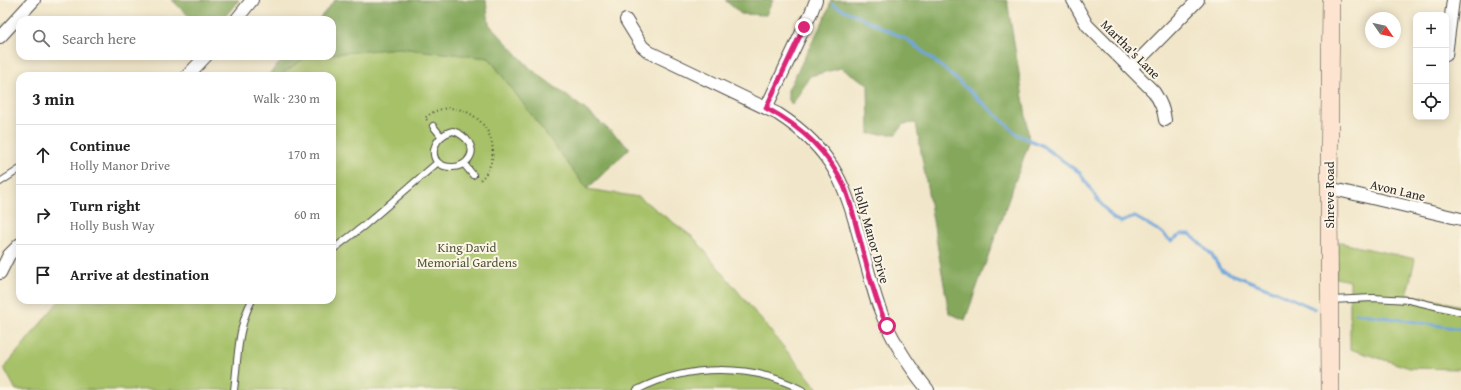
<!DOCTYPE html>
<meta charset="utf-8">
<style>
:root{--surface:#fff;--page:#f2f2f2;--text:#222;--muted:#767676;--line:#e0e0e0}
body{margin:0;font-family:"Gentium Book Plus",serif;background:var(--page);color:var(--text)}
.controls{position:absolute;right:12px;top:12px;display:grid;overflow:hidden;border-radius:8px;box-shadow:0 2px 10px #0003}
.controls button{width:36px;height:36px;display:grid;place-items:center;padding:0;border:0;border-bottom:1px solid var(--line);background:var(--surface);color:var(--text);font:20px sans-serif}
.compass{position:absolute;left:1365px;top:12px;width:36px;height:36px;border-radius:50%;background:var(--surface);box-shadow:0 2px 10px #0003;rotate:124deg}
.stop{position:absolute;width:12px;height:12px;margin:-9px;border:3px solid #db2777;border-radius:50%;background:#fff}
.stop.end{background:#db2777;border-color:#fff;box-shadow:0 1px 4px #0008}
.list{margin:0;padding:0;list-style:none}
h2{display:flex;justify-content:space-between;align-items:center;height:52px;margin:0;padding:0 16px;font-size:17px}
h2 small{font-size:13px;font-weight:400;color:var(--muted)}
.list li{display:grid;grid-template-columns:26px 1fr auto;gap:12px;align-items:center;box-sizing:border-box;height:60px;padding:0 16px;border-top:1px solid var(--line)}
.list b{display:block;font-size:15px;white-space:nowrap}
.list p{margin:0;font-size:13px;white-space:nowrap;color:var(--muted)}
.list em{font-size:13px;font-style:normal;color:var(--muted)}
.icon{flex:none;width:22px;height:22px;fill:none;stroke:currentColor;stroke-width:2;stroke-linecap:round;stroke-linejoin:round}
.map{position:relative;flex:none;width:1461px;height:390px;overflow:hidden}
.search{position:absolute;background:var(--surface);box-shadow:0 2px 10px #0003;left:16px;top:16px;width:320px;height:44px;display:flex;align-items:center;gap:10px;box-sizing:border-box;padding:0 14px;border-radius:12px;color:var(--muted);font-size:15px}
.panel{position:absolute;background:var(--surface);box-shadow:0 2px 10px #0003;left:16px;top:72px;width:320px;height:232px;border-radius:12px}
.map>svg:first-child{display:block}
.green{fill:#a6c168;stroke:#68764a}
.forest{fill:#84a75c;stroke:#586944}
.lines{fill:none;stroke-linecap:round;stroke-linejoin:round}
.stream{stroke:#6fa6dd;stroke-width:3}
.lane-casing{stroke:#494743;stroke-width:8}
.street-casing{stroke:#494743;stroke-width:14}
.secondary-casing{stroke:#494743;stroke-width:18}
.path{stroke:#494743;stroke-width:2;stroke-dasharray:1 3;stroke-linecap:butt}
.lane{stroke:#fff;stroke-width:6}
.street{stroke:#fff;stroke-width:12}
.secondary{stroke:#fde4d1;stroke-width:17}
.route{stroke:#db2777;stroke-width:5}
.labels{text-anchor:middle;stroke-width:4;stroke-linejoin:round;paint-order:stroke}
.street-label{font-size:13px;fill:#2b2b2b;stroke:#fcf5e5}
.park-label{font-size:13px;fill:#50583d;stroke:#fcf5e5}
</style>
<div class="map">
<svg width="1461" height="390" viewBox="0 0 1461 390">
<rect width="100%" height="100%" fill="#fcf5e5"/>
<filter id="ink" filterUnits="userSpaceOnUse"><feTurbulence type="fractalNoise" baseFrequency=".025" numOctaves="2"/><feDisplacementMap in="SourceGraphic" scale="8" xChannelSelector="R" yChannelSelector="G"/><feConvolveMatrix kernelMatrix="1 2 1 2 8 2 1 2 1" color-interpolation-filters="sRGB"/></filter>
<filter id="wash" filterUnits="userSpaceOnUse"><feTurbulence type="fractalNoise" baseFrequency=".012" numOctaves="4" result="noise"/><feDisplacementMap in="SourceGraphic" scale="16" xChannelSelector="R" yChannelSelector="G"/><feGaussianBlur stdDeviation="0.9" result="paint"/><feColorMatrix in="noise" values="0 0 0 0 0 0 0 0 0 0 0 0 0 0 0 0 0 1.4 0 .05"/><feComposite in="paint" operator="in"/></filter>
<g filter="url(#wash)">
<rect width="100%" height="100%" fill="#f1e6c9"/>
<!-- green -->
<path class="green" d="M 399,48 L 489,58 L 587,189 L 639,197 L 694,238 L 819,390 L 16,390 L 4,368 L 60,300 L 332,300 L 332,76 L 279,76 L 303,59 L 319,56 L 332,56 L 332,54 Z
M 1337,242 L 1415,259 L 1407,294 L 1461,306 L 1461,369 L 1410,368 L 1350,349 L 1350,281 L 1336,278 Z"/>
<!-- forest -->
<path class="forest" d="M 172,0 L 239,0 L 222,20 L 193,20 Z
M 335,0 L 486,0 L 489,24 L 531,69 L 587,111 L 630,148 L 587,189 L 489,58 L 399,48 L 332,54 L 332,20 L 318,20 Z
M 725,0 L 773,0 L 766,15 L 741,14 Z
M 831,0 L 1007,0 L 1027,122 L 1029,143 L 965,320 L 949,313 L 916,123 L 903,124 L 896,134 L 869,134 L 868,84 L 841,68 L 810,76 L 792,105 L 788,98 L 788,90 L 828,11 Z
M 286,56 L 321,56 L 303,59 L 279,76 L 272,76 L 269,74 Z"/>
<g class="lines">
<!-- stream -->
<path class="stream" d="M 832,4 L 908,40 L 942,67 L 992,111 L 1018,135 L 1041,145 L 1080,173 L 1097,199 L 1114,219 L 1121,222 L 1135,217 L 1161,232 L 1171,241 L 1182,234 L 1190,234 L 1212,255 L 1221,270 L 1275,291 L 1315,309
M 1356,313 L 1461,329"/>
</g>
</g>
<g filter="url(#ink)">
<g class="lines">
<defs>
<path id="lane" d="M 433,126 L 441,136
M 453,131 C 465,135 479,148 467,161 C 463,165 459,167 453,167 C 425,168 430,136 453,131 Z
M 464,164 L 473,175
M 0,182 L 20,169
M 332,250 L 365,225 L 437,163
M 1331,300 L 1373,298 L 1409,300 L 1461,312
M 234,390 C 238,360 237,328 252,300
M 637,390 C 687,364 752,363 802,390"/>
<path id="street" d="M 1073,0 L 1087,25 L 1154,92 C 1160,101 1164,109 1165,120
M 236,20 L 252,0
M 626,20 L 642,46 L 649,52 L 778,114 C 842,155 848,197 867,266 C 871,280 874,294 879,307 C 890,337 908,365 928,390
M 0,37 L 34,0
M 1446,55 L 1453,0
M 1131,68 L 1198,0
M 187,76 L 206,56
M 766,108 L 811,13 L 816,0
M 1329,188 L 1461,219
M 0,273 L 9,255 L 20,244"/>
<path id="secondary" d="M 1330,390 L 1329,188 L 1331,0"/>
</defs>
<!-- lane casing -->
<use href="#lane" class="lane-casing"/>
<!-- street casing -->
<use href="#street" class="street-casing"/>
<!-- secondary casing -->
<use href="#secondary" class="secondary-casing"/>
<!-- path -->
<path class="path" d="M 427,120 L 425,118 C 454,92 499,122 492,159 C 490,167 486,175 480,180"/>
<!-- lane -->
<use href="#lane" class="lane"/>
<!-- street -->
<use href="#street" class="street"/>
<!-- secondary -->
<use href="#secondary" class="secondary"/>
</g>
</g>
<g class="lines" filter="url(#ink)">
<!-- route -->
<path class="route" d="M 804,27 L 766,108 C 800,126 828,151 844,186 C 851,202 854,219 859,236 C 867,266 874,297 887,326"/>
</g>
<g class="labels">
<!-- street labels -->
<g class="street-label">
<text transform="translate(1131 49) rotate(45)" y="5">Martha's Lane</text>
<text transform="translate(1398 190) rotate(13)" y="5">Avon Lane</text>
<text transform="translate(1329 195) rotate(-90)" y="5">Shreve Road</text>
<text transform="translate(872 235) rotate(74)" y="5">Holly Manor Drive</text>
</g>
<!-- park labels -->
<g class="park-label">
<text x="467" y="252">King David<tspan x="467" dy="15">Memorial Gardens</tspan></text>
</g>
</g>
</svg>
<div class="controls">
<button>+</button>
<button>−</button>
<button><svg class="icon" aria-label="locate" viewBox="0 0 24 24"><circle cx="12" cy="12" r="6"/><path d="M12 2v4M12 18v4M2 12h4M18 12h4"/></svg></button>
</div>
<svg class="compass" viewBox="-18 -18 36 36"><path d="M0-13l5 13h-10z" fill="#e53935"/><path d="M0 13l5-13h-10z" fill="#767676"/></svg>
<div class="stop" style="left:887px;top:326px"></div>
<div class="stop end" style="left:804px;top:27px"></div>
<div class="search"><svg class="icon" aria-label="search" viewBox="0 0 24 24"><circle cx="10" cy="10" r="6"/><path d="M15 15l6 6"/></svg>Search here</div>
<section class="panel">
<h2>3 min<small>Walk · 230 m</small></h2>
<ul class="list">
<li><svg class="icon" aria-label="ahead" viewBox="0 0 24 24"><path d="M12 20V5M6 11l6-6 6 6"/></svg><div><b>Continue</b><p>Holly Manor Drive</p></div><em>170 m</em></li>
<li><svg class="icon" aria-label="right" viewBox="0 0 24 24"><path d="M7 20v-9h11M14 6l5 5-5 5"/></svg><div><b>Turn right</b><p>Holly Bush Way</p></div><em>60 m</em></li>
<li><svg class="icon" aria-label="arrive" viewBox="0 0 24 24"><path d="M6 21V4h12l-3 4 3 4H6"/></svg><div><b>Arrive at destination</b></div></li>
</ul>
</section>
</div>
